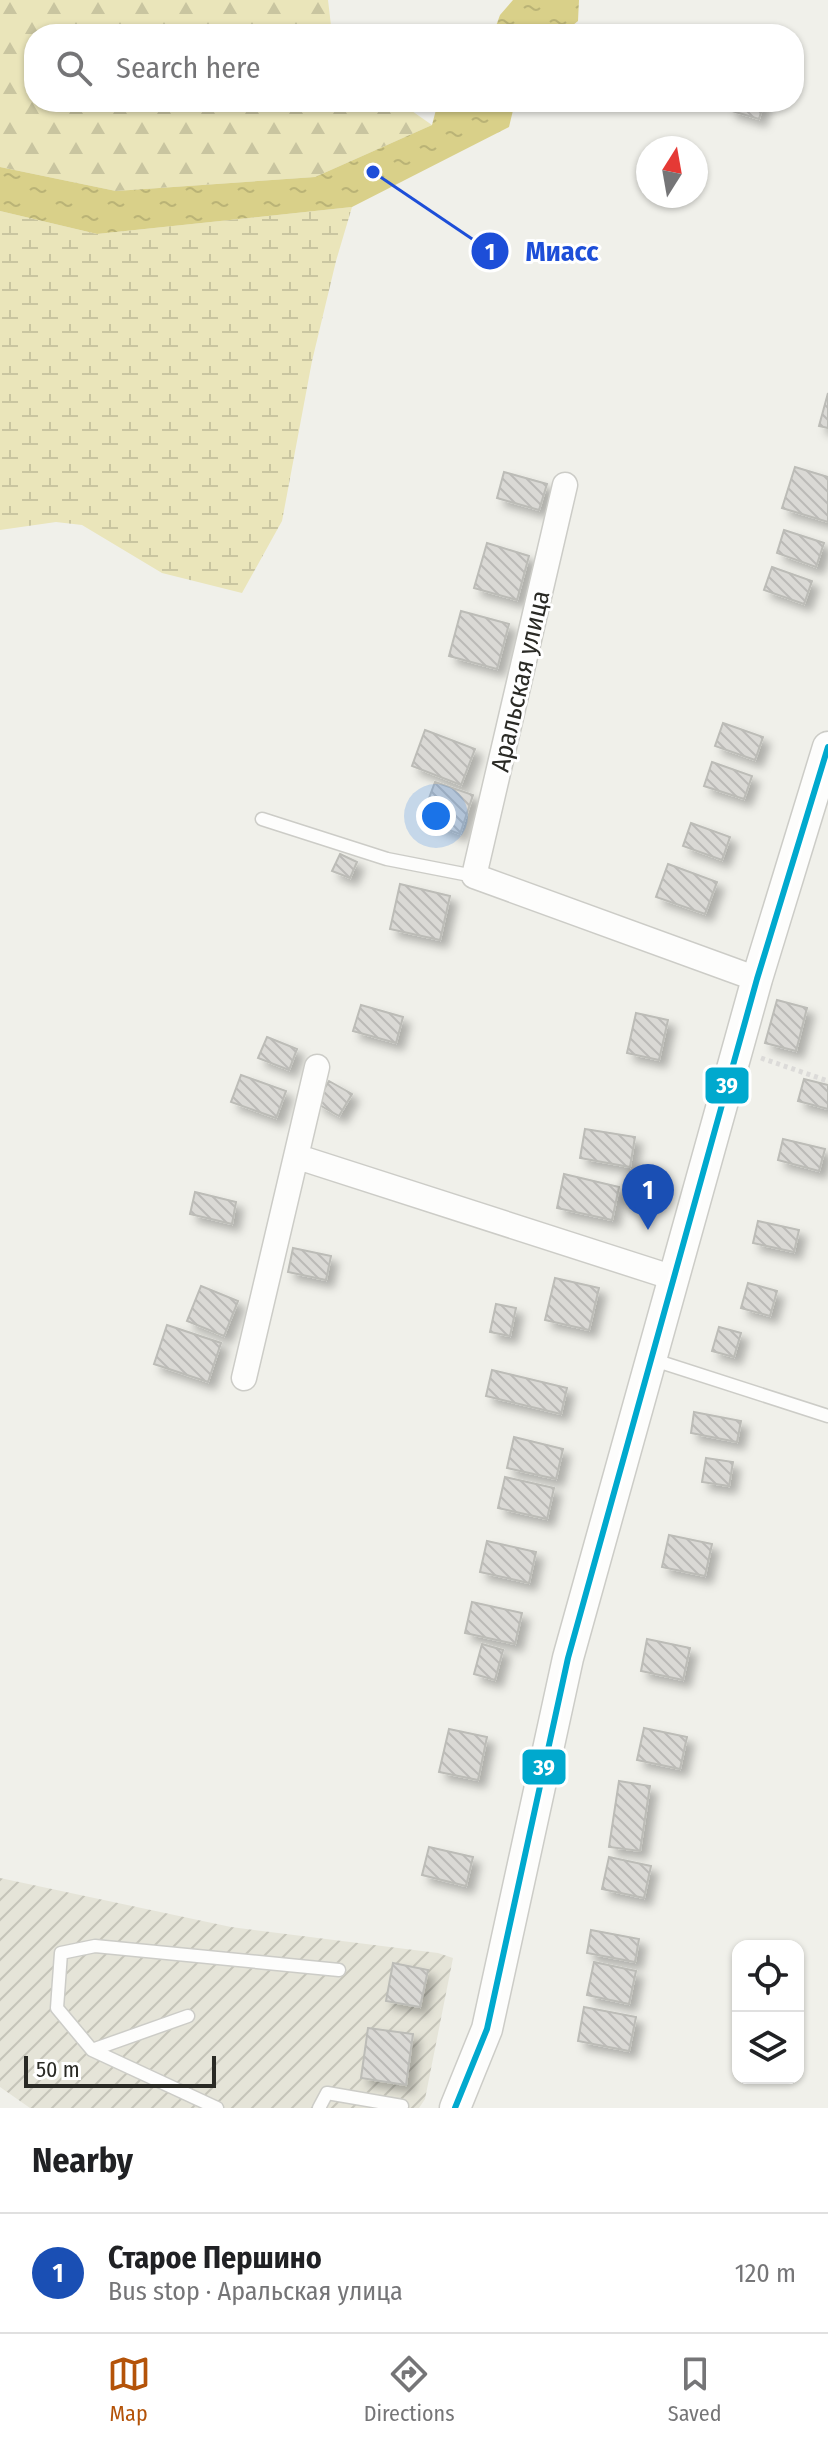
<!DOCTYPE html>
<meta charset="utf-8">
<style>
:root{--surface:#fff;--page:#f2f2f2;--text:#202124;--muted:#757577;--line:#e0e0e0;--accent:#b45309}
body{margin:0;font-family:"Fira Sans Condensed",sans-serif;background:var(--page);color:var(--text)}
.controls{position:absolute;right:24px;bottom:24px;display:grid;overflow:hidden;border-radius:16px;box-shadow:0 2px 6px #0004}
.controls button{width:72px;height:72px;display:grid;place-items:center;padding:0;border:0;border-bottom:2px solid var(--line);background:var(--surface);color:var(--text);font:40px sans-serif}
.compass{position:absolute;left:636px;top:136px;width:72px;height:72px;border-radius:50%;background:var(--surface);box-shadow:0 2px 6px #0004;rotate:11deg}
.scale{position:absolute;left:24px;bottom:20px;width:192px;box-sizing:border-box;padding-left:8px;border:4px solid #2a2a25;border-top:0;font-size:22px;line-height:28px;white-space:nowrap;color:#2a2a25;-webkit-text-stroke:6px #fff;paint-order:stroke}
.you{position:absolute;left:436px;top:816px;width:28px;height:28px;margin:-20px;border:6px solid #fff;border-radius:50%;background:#1a73e8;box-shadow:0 0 0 12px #1a73e833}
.badge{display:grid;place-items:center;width:52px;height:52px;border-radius:50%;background:var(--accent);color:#fff;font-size:26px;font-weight:700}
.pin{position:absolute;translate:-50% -66px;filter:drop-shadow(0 2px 4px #0008)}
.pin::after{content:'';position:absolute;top:42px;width:28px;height:24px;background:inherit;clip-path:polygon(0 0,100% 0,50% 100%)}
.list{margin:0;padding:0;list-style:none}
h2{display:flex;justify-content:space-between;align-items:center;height:104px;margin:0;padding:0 32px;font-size:34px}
h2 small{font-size:26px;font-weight:400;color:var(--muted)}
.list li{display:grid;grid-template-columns:52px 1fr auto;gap:24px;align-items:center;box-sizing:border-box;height:120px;padding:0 32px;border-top:2px solid var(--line)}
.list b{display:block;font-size:30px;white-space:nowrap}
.list p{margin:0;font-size:26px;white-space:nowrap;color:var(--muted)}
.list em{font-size:26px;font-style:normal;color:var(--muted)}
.icon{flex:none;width:44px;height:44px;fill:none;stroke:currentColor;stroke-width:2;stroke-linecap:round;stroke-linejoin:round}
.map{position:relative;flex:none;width:828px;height:2108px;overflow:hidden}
.search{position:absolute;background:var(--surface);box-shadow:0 2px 6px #0004;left:24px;right:24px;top:24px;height:88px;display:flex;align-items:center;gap:20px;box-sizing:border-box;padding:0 28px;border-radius:32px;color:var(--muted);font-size:30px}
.sheet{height:224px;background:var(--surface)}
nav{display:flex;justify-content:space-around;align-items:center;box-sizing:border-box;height:112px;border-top:2px solid var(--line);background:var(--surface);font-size:22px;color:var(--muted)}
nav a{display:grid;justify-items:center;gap:4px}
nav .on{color:var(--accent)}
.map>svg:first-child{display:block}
.industrial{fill:url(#industrial-furrows)}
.forest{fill:url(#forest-firs)}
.wetland{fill:url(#wetland-marsh)}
.water{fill:url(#water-ripples)}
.building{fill:url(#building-back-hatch);stroke:#bcbcb7;stroke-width:2;filter:url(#shadow)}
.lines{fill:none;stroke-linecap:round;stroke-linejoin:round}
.service-casing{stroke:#ccccc7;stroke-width:15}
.minor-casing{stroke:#ccccc7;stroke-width:27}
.tertiary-casing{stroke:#ccccc7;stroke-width:33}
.path{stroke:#dcdbd9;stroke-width:5;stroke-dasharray:4 4;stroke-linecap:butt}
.service{stroke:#fdfdfc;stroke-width:12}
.minor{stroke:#fdfdfc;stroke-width:24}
.tertiary{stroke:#fdfdfc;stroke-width:30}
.bus-1-casing{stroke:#fff;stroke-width:12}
.bus-1{stroke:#00a9ce;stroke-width:6}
.labels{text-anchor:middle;stroke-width:6;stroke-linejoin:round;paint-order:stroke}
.street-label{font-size:26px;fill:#2a2a25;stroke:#fff}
.leader{fill:none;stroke:#1d4ed8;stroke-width:3}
.callout-dot{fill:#1d4ed8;stroke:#fff;stroke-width:3}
.mark-label{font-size:24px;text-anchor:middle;font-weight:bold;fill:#fff}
.callout-label{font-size:28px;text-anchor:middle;font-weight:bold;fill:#1d4ed8;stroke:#fff;stroke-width:6;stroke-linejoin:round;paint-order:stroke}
.line-badge{stroke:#fff;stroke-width:3}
.badge-label{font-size:22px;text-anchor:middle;font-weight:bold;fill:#fff}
</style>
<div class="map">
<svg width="828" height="2108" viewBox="0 0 828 2108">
<defs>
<pattern id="industrial-furrows" width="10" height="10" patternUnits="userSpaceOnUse" patternTransform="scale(2)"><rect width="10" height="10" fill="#e5e4d8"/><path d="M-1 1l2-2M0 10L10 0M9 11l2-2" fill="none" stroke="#c5c4b9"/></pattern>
<pattern id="forest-firs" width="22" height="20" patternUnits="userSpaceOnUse" patternTransform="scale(2)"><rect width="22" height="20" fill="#eae5ba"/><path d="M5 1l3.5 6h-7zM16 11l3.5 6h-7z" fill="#c9c5a0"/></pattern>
<pattern id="wetland-marsh" width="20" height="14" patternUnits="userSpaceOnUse" patternTransform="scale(2)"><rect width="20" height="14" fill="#eae5ba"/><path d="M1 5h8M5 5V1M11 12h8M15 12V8" fill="none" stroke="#c9c5a0"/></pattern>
<pattern id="water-ripples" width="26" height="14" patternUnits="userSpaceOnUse" patternTransform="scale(2)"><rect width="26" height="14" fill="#d9d089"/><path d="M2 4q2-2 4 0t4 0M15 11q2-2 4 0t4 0" fill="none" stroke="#bab376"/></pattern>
<pattern id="building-back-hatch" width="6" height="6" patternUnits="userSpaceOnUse" patternTransform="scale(2)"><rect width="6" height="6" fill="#dad9d5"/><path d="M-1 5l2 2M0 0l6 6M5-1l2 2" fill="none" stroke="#bbbab7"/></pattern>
<filter id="shadow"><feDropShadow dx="7" dy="7" stdDeviation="4" flood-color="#0004"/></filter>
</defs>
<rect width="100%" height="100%" fill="#f0f0ea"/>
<!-- industrial -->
<path class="industrial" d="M 0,1878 L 231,1927 L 438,1953 L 453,1958 L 425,2099 L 419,2108 L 30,2108 L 0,2087 Z"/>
<!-- forest -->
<path class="forest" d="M 0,0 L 328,0 L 332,34 L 34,34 L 34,102 L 399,102 L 432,125 L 315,177 L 116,191 L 0,167 Z"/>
<!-- wetland -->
<path class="wetland" d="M 352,207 L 336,261 L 312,361 L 282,521 L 242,593 L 162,573 L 82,525 L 56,522 L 0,530 L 0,211 L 97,234 Z"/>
<!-- water -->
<path class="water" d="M 513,0 L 579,0 L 578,21 L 562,34 L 493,34 L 500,15 Z
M 438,102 L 515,102 L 509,127 L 352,207 L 97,234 L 0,211 L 0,167 L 116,191 L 315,177 L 432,125 Z"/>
<!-- building -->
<path class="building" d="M 732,102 L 764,102 L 759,119 L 729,110 Z
M 828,393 L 828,428 L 819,426 Z
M 795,467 L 828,477 L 828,522 L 782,508 Z
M 504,472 L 547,484 L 539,510 L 497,498 Z
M 784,530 L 824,543 L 816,567 L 777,553 Z
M 487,543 L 529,556 L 517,600 L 474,588 Z
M 772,567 L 812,581 L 804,604 L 764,590 Z
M 461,611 L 509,624 L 497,669 L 449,656 Z
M 723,723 L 763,737 L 755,760 L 715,746 Z
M 425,730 L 475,749 L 461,785 L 412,766 Z
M 712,762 L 752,776 L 744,799 L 704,786 Z
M 435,782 L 473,795 L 460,834 L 421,820 Z
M 691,823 L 730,837 L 722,860 L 683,846 Z
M 340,854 L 357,862 L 350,878 L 332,871 Z
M 668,864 L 717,882 L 705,914 L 656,897 Z
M 400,884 L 450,896 L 440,940 L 390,929 Z
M 777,1000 L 807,1008 L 796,1051 L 765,1043 Z
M 361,1005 L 403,1017 L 396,1043 L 353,1031 Z
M 636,1013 L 668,1020 L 659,1060 L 627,1053 Z
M 267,1037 L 297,1049 L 289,1070 L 258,1058 Z
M 241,1075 L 286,1091 L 276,1118 L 231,1102 Z
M 804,1079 L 828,1085 L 828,1109 L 798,1101 Z
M 329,1081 L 352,1094 L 339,1116 L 316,1103 Z
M 585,1129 L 635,1137 L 630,1167 L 580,1158 Z
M 783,1139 L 825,1149 L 819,1171 L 778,1160 Z
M 564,1174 L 619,1187 L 612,1220 L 557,1208 Z
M 195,1192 L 236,1202 L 232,1224 L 190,1214 Z
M 758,1221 L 799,1230 L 794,1252 L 753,1243 Z
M 293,1248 L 331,1256 L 326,1280 L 288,1272 Z
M 555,1278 L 599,1288 L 589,1330 L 545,1320 Z
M 748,1283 L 777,1291 L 770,1316 L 741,1308 Z
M 201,1286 L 238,1301 L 224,1336 L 187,1321 Z
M 496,1304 L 516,1308 L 510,1336 L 490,1332 Z
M 167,1325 L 221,1343 L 208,1382 L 154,1364 Z
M 719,1327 L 741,1333 L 734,1357 L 712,1351 Z
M 492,1370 L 567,1388 L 561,1414 L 486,1396 Z
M 694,1412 L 741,1421 L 737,1442 L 691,1433 Z
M 514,1437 L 563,1449 L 556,1479 L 507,1468 Z
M 706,1458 L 733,1462 L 729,1486 L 702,1482 Z
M 505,1477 L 554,1488 L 547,1519 L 498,1508 Z
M 669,1535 L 712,1544 L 705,1576 L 662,1567 Z
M 487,1541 L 536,1552 L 529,1583 L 480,1572 Z
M 472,1602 L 522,1613 L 515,1644 L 465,1633 Z
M 647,1639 L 690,1648 L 683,1680 L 641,1671 Z
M 482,1644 L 503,1650 L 495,1680 L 474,1674 Z
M 644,1728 L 687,1737 L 680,1769 L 637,1760 Z
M 449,1729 L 487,1737 L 478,1780 L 439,1772 Z
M 619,1781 L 650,1786 L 640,1851 L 609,1847 Z
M 429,1847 L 473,1857 L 466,1886 L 422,1875 Z
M 609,1857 L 651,1866 L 644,1898 L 602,1889 Z
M 591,1930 L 639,1939 L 635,1962 L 587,1953 Z
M 594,1962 L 636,1971 L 629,2004 L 587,1995 Z
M 393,1963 L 428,1970 L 420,2007 L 386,2001 Z
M 584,2007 L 636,2017 L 629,2051 L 578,2041 Z
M 368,2028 L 413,2034 L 406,2085 L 361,2078 Z"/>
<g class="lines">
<defs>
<path id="service" d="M 262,819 L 387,859 L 474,876
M 651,1359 L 828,1416
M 92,2050 L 188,2016
M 217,2108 L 92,2050 L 57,2008 L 61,1953 L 95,1946 L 339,1970
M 319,2108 L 327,2093 L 402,2106"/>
<path id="minor" d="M 565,485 L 474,876 L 757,979
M 298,1157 L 674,1278
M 244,1378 L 317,1067"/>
<path id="tertiary" d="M 455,2108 L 487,2029 L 568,1658 L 757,979 L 828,747"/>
</defs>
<!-- service casing -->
<use href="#service" class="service-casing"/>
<!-- minor casing -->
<use href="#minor" class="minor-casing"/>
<!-- tertiary casing -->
<use href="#tertiary" class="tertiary-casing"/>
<!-- path -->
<path class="path" d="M 761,1058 L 828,1081"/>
<!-- service -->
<use href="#service" class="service"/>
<!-- minor -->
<use href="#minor" class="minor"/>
<!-- tertiary -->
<use href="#tertiary" class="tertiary"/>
<defs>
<path id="bus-1" d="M 455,2108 L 487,2029 L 568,1658 L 757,979 L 828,747"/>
</defs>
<!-- bus-1 casing -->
<use href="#bus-1" class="bus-1-casing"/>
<!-- bus-1 -->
<use href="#bus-1" class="bus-1"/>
</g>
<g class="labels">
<!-- street labels -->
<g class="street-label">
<text transform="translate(520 681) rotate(-77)" y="9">Аральская улица</text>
</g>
</g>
<!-- callouts -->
<path class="leader" d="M373 172L490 251"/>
<g class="callout-dot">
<circle cx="373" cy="172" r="8"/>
<circle cx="490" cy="251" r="20"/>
</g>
<g class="mark-label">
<text x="490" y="260">1</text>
</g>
<g class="callout-label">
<text x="562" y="261">Миасс</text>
</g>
<g class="line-badge">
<rect x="704" y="1066" width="46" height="39" rx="8" fill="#00a9ce"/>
<rect x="521" y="1748" width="46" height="38" rx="8" fill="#00a9ce"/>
</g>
<g class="badge-label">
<text x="727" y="1093">39</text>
<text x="544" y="1775">39</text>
</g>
</svg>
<div class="controls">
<button><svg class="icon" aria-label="locate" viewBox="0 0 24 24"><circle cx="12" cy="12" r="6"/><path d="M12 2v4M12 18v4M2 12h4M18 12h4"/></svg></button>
<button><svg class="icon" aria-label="layers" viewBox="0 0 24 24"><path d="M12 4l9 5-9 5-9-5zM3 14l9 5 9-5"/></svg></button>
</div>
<svg class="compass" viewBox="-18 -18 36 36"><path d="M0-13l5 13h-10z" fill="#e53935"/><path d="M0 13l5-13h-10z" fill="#757577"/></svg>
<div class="scale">50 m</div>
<div class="you"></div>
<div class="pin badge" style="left:648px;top:1230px;background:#1a4fb4">1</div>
<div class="search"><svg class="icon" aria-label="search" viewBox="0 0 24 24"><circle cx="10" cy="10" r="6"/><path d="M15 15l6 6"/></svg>Search here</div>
</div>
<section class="sheet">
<h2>Nearby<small></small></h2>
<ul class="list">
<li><span class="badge" style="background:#1a4fb4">1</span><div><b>Старое Першино</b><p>Bus stop · Аральская улица</p></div><em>120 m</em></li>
</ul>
</section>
<nav>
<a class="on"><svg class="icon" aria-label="map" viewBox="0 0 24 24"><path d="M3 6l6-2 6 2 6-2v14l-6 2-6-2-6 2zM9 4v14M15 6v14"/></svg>Map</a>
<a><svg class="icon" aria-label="directions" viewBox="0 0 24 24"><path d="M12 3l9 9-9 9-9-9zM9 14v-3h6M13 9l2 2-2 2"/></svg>Directions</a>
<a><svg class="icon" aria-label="saved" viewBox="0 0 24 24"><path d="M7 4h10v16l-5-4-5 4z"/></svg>Saved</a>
</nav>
